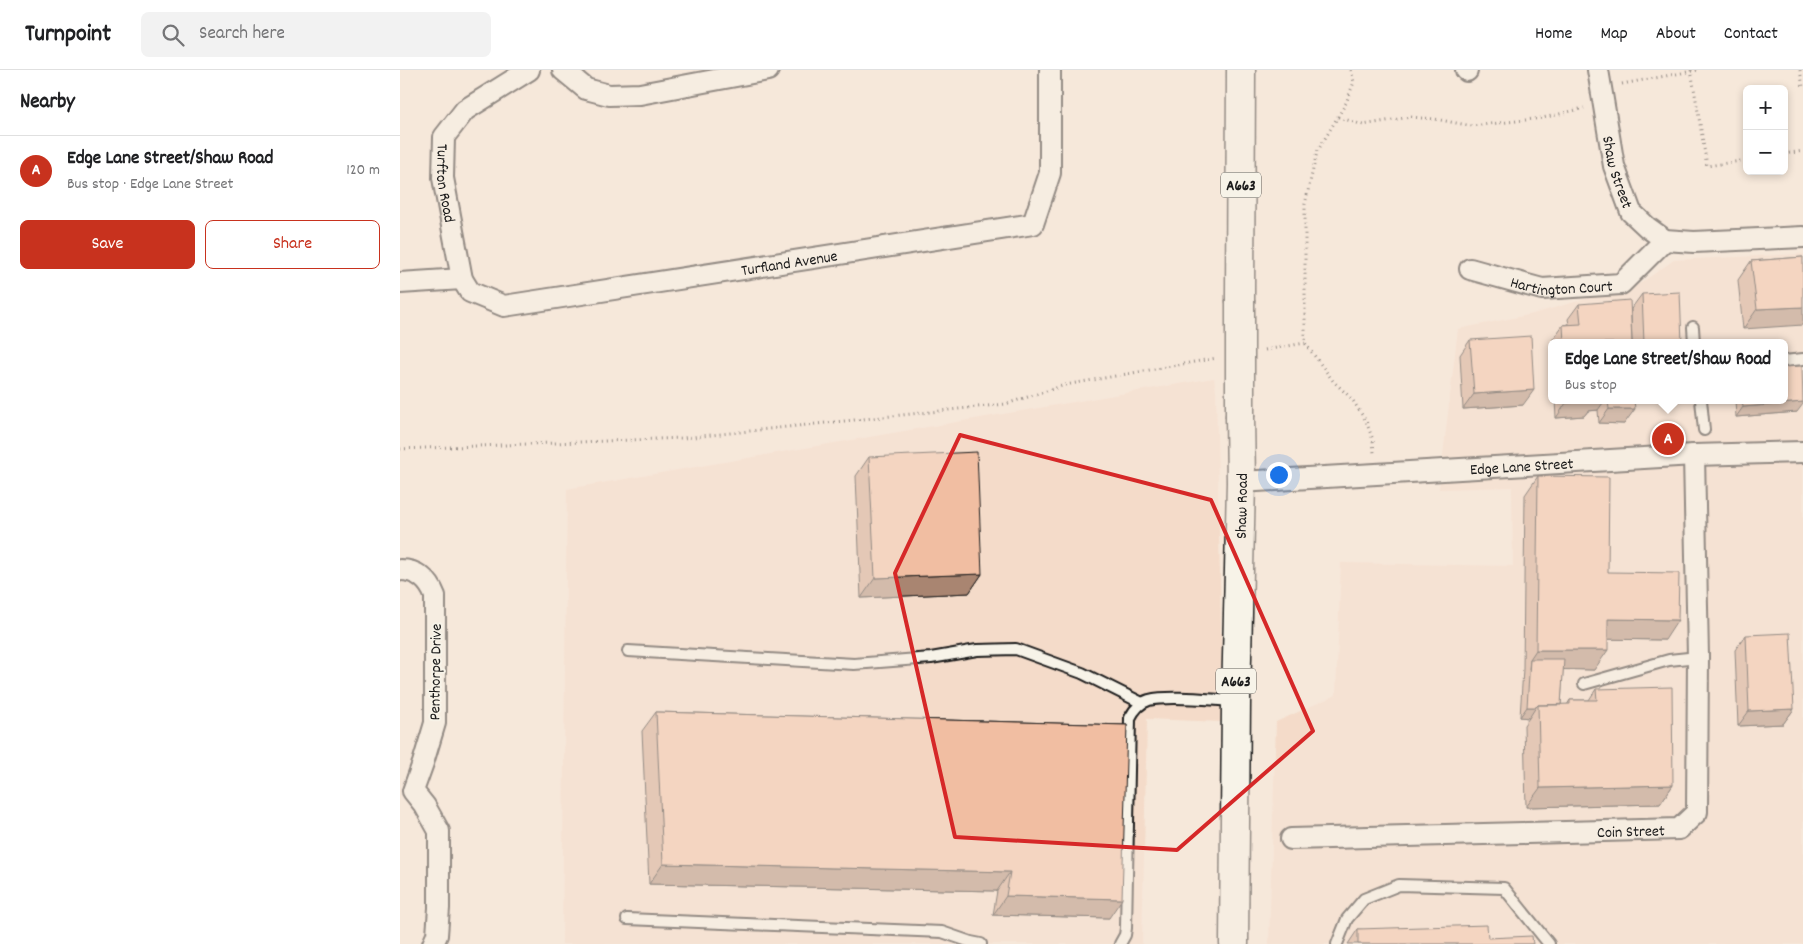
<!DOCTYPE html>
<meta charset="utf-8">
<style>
:root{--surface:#fff;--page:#f2f2f2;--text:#202124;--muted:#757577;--line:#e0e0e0;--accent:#c8321e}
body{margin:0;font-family:Dekko,sans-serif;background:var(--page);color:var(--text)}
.controls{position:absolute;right:15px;top:15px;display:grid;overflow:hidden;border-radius:8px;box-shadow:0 2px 8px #0003}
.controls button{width:45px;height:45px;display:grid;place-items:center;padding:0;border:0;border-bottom:1px solid var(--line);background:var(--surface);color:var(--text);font:25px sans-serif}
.you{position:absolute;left:878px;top:404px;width:18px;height:18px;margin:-12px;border:4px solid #fff;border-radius:50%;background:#1a73e8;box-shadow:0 0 0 8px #1a73e833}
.badge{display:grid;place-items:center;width:32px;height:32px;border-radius:50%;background:var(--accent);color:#fff;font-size:16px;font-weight:700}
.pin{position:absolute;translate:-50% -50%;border:2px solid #fff;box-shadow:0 1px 5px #0006}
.popup{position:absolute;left:1148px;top:269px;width:240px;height:65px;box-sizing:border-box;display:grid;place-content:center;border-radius:8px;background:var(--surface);filter:drop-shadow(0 1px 4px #0005);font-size:16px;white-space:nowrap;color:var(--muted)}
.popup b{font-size:19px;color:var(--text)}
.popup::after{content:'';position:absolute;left:50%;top:100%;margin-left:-10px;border:10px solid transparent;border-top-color:var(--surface)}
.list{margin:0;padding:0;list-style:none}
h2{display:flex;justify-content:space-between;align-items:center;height:65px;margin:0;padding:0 20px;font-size:21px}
h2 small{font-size:16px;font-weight:400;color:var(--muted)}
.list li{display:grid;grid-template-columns:32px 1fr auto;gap:15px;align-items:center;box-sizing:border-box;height:70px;padding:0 20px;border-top:1px solid var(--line)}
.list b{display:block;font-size:19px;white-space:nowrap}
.list p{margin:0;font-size:16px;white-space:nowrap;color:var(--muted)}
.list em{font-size:16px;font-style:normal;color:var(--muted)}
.actions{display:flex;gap:10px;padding:15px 20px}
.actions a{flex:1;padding:11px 0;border:1px solid var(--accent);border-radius:8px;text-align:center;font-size:18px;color:var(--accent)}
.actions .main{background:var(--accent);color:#fff}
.icon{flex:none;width:28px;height:28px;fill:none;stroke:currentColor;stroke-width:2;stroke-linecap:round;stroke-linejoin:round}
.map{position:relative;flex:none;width:1403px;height:874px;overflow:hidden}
header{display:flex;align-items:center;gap:30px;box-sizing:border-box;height:70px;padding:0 25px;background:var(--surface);border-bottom:1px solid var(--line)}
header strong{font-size:24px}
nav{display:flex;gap:28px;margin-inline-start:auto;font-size:18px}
.search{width:350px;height:45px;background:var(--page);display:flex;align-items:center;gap:12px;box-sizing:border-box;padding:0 18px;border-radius:8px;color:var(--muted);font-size:19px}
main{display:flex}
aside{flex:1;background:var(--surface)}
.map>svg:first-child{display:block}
.built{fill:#f4dbc9;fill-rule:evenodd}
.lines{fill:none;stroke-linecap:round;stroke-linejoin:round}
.lane-casing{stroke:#1c1c1c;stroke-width:14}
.street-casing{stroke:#1c1c1c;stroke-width:24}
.primary-casing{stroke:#1c1c1c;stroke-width:31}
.path{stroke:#1c1c1c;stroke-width:3;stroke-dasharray:1 4;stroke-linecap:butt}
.lane{stroke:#f7f3e8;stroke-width:10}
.street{stroke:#f7f3e8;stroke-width:20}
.primary{stroke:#f7f3e8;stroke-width:28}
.primary-bridge-casing{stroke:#1c1c1c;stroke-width:31;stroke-linecap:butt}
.primary-bridge{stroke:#f7f3e8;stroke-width:28}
.wall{fill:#cfa38b;stroke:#1c1c1c}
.shaded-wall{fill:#a98571;stroke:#1c1c1c}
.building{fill:#f1bea2;stroke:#1c1c1c}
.marked{fill:none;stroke:#d62828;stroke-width:4;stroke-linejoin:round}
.labels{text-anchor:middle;stroke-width:4;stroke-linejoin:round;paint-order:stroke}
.shield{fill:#f7f3e8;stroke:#5e5c59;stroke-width:1}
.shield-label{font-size:15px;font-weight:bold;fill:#1c1c1c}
.street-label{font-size:16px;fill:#1c1c1c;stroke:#f7f3e8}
</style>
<header>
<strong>Turnpoint</strong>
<div class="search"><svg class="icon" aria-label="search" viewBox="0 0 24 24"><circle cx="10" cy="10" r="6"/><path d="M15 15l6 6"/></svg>Search here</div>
<nav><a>Home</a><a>Map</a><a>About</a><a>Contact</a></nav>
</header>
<main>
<aside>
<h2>Nearby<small></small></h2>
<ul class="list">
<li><span class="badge">A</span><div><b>Edge Lane Street/Shaw Road</b><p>Bus stop · Edge Lane Street</p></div><em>120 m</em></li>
</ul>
<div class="actions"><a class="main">Save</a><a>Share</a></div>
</aside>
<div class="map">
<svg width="1403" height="874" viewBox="0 0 1403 874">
<rect width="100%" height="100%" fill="#f6e8da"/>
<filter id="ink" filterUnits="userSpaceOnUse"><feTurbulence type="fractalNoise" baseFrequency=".02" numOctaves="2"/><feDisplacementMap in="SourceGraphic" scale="10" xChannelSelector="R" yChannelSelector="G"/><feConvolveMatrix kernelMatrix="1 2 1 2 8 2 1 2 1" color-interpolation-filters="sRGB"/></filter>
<g filter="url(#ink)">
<!-- built -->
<path class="built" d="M 1403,184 L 1403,874 L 869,874 L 876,652 L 936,625 L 941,493 L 1113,496 L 1112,417 L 1039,419 L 1058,259 L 1133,244 L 1241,213 L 1274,190 ZM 1152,273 L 1384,273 L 1384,330 L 1152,330 Z
M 814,308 L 816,321 L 823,652 L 747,649 L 742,874 L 162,874 L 167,419 Z"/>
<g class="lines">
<defs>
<path id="lane" d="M 1293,257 L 1294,273
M 1384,291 L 1403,289
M 1301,330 L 1304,360
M 228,581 L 454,594 L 531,588 L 577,580 L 616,579 L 682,603 L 742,633
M 1184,614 L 1269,590 L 1298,587
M 227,849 L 542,862 L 571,872 L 581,874
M 720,874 L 725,865 L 726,858 L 730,648 C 734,640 739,633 749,630 C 770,625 812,630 835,631
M 937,874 L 947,849 L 964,829 L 999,815 L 1104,818 L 1149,874"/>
<g id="street">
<path id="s1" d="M 129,0 L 65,40 L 44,67 L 43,108 L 62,209 L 70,222 L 104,236 L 633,154 L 650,103 L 650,0"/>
<path d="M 163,0 L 186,19 L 209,25 L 240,24 L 368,0"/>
<path d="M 1066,0 L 1067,1"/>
<path id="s2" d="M 1198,0 L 1214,96 L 1231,142 L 1247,157 L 1265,170 L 1294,172 L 1403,167"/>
<path id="s3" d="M 1070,199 L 1142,219 L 1221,214 L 1265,170"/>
<path d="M 0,213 L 62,209"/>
<path id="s4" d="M 841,412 L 1294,385 L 1403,382"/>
<path d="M 0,500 C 17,500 29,510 35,526 L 35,653 L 23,693 L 13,721 L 25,736 L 39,761 L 39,838 L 37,865 L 33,874"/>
<path id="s5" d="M 891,769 L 1279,759 L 1297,742 L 1298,587 L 1294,385"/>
</g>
<g id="primary">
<path d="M 840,230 L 841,0"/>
<path id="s6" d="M 834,874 L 836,631 L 841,412 L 840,347"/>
</g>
</defs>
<!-- lane casing -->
<use href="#lane" class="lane-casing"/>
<!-- street casing -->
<use href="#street" class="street-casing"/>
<!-- primary casing -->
<use href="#primary" class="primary-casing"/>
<!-- path -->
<path class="path" d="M 951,0 L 954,12 L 946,33 L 917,82 L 905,134 L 905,273 L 933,311 L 952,329 L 966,351 L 973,370 L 974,383
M 1291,0 L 1307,96 L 1347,90
M 1400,0 L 1403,17
M 1222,14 L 1298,0
M 938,47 L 963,55 L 1010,47 L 1035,49 L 1072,56 L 1143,48 L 1184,38
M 1384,84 L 1403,81
M 865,280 L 905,273
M 0,379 L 283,368 L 606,334 L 665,315 L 817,288"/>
<!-- lane -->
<use href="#lane" class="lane"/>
<!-- street -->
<use href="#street" class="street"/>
<!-- primary -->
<use href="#primary" class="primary"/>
<defs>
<path id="primary-bridge" d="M 840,230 L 840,347"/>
</defs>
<!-- primary-bridge casing -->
<use href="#primary-bridge" class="primary-bridge-casing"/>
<!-- primary-bridge -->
<use href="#primary-bridge" class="primary-bridge"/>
</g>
<!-- wall -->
<path class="wall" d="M 1403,187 L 1343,259 L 1338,210 L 1351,191 Z
M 1242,224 L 1282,273 L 1232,273 L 1231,239 Z
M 1179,234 L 1232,273 L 1153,273 L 1153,269 L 1163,255 L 1169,254 L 1168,249 Z
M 1070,270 L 1123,335 L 1063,339 L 1060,285 Z
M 1155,330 L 1234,330 L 1224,354 L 1199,353 L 1198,340 L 1188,341 L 1184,346 L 1156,348 Z
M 1335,330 L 1384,330 L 1397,342 L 1336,347 Z
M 469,387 L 582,504 L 569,523 L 461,528 L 456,406 Z
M 1138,406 L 1208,502 L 1265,570 L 1208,569 L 1194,600 L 1163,599 L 1161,635 L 1167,635 L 1170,630 L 1189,630 L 1196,619 L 1273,715 L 1260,734 L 1126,737 L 1124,655 L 1129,648 L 1120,647 L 1123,599 L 1125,425 Z
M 1346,565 L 1394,639 L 1383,654 L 1338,656 L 1335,580 Z
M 256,642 L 727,655 L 709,848 L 593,845 L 597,821 L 249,814 L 242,661 Z
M 958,859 L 1133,874 L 948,874 Z"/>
<!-- shaded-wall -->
<path class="shaded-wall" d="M 1403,237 L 1403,255 L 1343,259 L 1357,239 Z
M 1134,320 L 1123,335 L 1063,339 L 1074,324 Z
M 1191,330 L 1205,330 L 1198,340 L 1188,341 L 1184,346 L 1156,348 L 1166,333 Z
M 1403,332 L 1403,334 L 1397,342 L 1336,347 L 1343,337 Z
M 1209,339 L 1235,339 L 1224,354 L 1199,353 Z
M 582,504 L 569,523 L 461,528 L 475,508 Z
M 1208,549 L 1278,550 L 1265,570 L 1194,569 Z
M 1136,580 L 1208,580 L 1194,600 L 1129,599 L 1130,589 Z
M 1127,637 L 1136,637 L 1129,648 L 1120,647 Z
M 1394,639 L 1383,654 L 1338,656 L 1349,641 Z
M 1273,715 L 1260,734 L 1126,737 L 1140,718 Z
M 263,794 L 610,802 L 597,821 L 249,814 Z
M 606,826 L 722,829 L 709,848 L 593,845 Z"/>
<!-- building -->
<path class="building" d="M 1403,187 L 1403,237 L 1357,239 L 1351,191 Z
M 1280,222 L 1282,273 L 1244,273 L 1242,224 Z
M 1230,230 L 1232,273 L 1164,273 L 1163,255 L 1181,254 L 1179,234 Z
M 1131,266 L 1134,320 L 1074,324 L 1070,270 Z
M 1402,296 L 1403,332 L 1343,337 L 1342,330 L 1384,330 L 1384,297 Z
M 1166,330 L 1195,330 L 1195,331 L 1166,333 Z
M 1208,330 L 1234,330 L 1235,339 L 1209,339 Z
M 577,382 L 582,504 L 475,508 L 469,387 Z
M 1138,406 L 1209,407 L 1208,502 L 1279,503 L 1278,550 L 1208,549 L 1208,580 L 1136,580 Z
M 1390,563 L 1394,639 L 1349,641 L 1346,565 Z
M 1130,589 L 1164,589 L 1161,635 L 1138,635 L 1136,637 L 1127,637 Z
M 1272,617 L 1273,715 L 1140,718 L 1138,635 L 1170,634 L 1170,630 L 1197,630 L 1196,619 Z
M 256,642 L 727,655 L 722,829 L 606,826 L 610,802 L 263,794 Z
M 1087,855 L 1088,868 L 1132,866 L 1133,874 L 958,874 L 958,859 Z"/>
</g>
<!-- marked area -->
<path d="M0 0H1403V874H0ZM 560,365 L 811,430 L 913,661 L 777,780 L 555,767 L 495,503 Z" fill="#f6e8da" fill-opacity=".55" fill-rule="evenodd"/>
<path class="marked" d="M 560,365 L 811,430 L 913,661 L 777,780 L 555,767 L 495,503 Z"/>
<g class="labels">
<!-- shield labels -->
<g class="shield">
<rect x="821" y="102.5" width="40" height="25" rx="4"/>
<rect x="816" y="598.5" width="40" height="25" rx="4"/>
</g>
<g class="shield-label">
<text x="841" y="120">A663</text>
<text x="836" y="616">A663</text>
</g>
<!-- street labels -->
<g class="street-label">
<text dy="6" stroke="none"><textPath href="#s2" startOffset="104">Shaw Street</textPath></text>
<text dy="6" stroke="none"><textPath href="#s1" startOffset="156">Turfton Road</textPath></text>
<text dy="6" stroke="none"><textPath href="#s1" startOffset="594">Turfland Avenue</textPath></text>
<text dy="6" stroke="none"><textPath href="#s3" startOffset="94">Hartington Court</textPath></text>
<text dy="6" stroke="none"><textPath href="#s4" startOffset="281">Edge Lane Street</textPath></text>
<text dy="6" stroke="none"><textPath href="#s6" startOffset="438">Shaw Road</textPath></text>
<text transform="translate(34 602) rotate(-89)" y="6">Penthorpe Drive</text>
<text dy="6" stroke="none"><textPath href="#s5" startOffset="340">Coin Street</textPath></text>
</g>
</g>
</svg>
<div class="controls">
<button>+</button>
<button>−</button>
</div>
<div class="you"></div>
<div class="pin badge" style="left:1268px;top:369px">A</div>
<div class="popup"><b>Edge Lane Street/Shaw Road</b>Bus stop</div>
</div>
</main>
